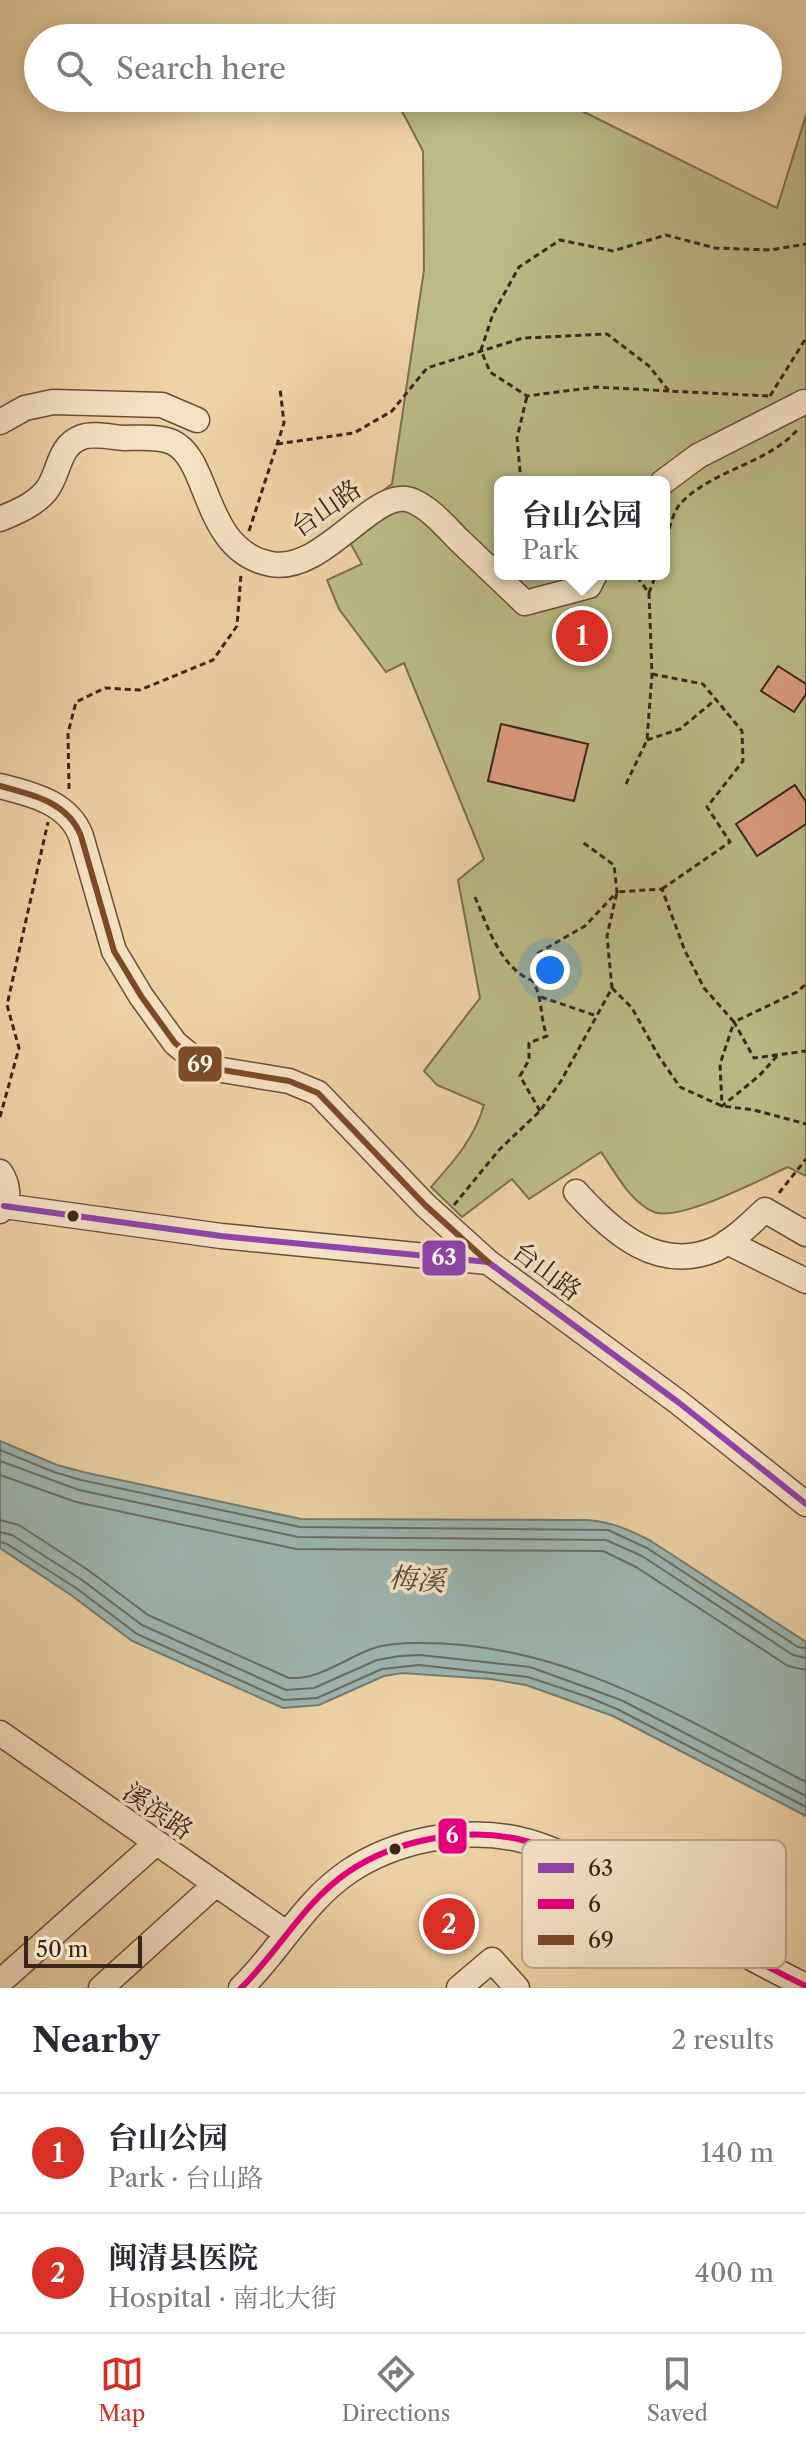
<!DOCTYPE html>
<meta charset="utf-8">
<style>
:root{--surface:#fff;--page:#f2f2f3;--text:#2b2b33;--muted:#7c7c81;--line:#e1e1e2;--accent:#d93025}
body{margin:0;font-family:"Libre Caslon Text","Noto Serif SC",serif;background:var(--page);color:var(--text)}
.scale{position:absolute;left:24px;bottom:20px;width:118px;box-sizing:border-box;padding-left:8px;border:4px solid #39251a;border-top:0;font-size:22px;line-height:28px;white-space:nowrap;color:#39251a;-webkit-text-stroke:6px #f3e1c3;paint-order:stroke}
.you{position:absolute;left:550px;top:970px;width:28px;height:28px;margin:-20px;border:6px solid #fff;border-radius:50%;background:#1a73e8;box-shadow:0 0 0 12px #1a73e833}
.badge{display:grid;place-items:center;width:52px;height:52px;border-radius:50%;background:var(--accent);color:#fff;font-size:26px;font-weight:700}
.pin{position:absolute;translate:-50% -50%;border:4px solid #fff;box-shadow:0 2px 8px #0006}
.popup{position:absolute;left:494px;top:476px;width:176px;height:104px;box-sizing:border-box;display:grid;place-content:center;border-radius:12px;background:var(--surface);filter:drop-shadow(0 2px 6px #0005);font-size:26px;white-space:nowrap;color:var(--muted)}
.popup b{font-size:30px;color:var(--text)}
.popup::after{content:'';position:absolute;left:50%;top:100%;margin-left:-16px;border:16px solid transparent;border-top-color:var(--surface)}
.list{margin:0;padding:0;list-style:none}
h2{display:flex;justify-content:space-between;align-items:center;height:104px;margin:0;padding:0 32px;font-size:34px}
h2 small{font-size:26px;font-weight:400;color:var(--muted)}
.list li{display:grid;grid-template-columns:52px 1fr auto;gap:24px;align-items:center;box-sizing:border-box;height:120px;padding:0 32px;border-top:2px solid var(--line)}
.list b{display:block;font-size:30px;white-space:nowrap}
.list p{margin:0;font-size:26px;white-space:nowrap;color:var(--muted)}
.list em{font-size:26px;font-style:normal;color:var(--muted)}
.icon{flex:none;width:44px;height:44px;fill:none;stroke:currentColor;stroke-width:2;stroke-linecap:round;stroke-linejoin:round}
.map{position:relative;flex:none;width:806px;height:1988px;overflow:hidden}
.search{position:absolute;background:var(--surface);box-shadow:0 4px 20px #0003;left:24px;right:24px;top:24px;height:88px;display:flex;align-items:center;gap:20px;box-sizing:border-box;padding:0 28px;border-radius:44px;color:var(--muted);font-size:30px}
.sheet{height:344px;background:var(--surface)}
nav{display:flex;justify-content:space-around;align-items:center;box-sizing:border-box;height:112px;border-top:2px solid var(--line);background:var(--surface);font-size:22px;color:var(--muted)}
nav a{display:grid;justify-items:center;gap:4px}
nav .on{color:var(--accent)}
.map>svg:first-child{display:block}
.green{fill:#baba84;stroke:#7a704f;stroke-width:2;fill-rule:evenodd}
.water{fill:#9cb5af;stroke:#747b73;stroke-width:2}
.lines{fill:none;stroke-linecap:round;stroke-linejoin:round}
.shore{stroke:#6a6d64;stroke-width:2}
.building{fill:#da9b7c;stroke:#39251a;stroke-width:2}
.minor-casing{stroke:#66503c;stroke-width:27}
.path{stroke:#39251a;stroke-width:3;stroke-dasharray:6 4;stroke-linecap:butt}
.minor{stroke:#f3e1c3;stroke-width:24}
.bus-1-casing{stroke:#f3e1c3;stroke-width:12}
.bus-2-casing{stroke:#f3e1c3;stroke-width:12}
.bus-3-casing{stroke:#f3e1c3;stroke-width:12}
.bus-1{stroke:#8e44ad;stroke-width:6}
.bus-2{stroke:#e5007d;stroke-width:6}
.bus-3{stroke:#7a4b2a;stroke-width:6}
.bus-dot{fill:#39251a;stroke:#f3e1c3;stroke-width:3}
.labels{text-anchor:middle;stroke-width:7;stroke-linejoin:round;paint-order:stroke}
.street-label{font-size:26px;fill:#39251a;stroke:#f3e1c3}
.water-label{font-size:28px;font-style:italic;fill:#52493f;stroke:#f3e1c3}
.key{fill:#f3e1c3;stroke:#bba990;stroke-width:2}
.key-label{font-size:22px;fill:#39251a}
.line-badge{stroke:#f3e1c3;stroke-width:3}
.badge-label{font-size:22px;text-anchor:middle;font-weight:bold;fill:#fff}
</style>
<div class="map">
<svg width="806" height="1988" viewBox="0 0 806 1988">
<rect width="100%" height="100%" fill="#ecd1a3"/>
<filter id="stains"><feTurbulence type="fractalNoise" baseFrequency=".0025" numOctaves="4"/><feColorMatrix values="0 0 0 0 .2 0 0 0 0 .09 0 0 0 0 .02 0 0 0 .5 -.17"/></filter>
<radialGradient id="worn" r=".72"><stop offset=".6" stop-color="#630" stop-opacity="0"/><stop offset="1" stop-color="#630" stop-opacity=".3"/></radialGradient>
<!-- green -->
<path class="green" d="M 395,98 L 556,98 L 777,208 L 806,115 L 806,1176 L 788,1167 C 761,1179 680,1222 654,1212 C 630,1202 615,1172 601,1152 L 529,1199 L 512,1179 L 462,1217 L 431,1187 C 454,1161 474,1139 484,1105 L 437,1085 L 424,1071 L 480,998 L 458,880 L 484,859 L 404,663 L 386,672 L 339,609 L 327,580 L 362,564 L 339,523 L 392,484 L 424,270 L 423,151 ZM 500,482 L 664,482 L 664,574 L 500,574 Z"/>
<!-- water -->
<path class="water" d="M 0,1441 L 57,1465 L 83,1472 L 301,1519 L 588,1520 C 612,1522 630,1530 651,1541 L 806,1642 L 806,1816 L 613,1716 L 526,1685 L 491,1679 L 402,1673 L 384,1676 L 319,1705 L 283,1708 L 132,1641 L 71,1595 L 0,1548 Z"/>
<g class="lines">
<!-- shore -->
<path class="shore" d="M 0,1450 L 54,1472 L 81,1480 L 300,1527 L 608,1530 L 647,1548 L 798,1647 L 806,1648
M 0,1461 L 79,1490 L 298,1537 L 606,1540 L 642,1556 L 793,1655 L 806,1658
M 0,1475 L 76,1502 L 296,1549 L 603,1551 L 636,1567 L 788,1666 L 806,1670
M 0,1520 L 19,1525 L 88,1570 L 148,1615 L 289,1678 C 320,1680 345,1658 374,1648 C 387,1644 402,1643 416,1643 C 564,1641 680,1717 806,1782
M 0,1532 L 12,1535 L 82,1580 L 142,1625 L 286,1690 L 314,1688 L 377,1660 L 400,1656 L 420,1655 L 530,1667 L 621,1700 L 806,1796
M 0,1542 L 7,1544 L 76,1588 L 137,1634 L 284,1700 L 317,1698 L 382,1669 L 419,1665 L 528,1677 L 588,1697 L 617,1709 L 806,1807"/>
</g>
<!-- building -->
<path class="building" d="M 778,666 L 806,684 L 806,694 L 794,712 L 761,691 Z
M 501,724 L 588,744 L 574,801 L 488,781 Z
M 795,785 L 806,802 L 806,824 L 757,856 L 736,824 Z"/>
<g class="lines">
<defs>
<path id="minor" d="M 0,422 L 25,408 L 53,402 L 162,405 L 197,420
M 663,482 L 698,456 L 804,402 L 806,403
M 0,519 C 17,512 34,505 46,491 C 60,474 57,446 82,437 C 93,433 111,437 124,438 C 139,438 158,436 172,442 C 211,459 202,551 271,564 C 325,574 376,483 413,501 C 431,509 445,526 459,540 C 481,561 503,582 525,603 L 589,586 L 595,574
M 0,786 C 31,794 68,802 81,836 L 114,951 L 141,996 L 175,1043 L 204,1067 L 289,1081 L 318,1093 L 425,1205 L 488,1262
M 0,1172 C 8,1184 11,1199 0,1211
M 576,1192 C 612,1232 658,1274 716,1249 C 734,1240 750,1224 765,1210 L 806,1234
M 4,1206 L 221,1236 L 488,1262 L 678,1402 L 806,1504
M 727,1242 L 806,1281
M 0,1733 L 286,1933
M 0,1982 L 156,1843
M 101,1988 L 216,1884
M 241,1988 C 280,1950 303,1903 348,1872 C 395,1840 463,1827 518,1839 C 558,1848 594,1870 629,1890 C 688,1922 745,1957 806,1986
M 459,1988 L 492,1960 L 517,1988"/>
</defs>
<!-- minor casing -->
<use href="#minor" class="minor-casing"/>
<!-- path -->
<path class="path" d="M 669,391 L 596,387 L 527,396 L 490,372 L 481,350 L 493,314 L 519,267 L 560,240 L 613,251 L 666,235 L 715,248 L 770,250 L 806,244
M 770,396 L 806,338
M 277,444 L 354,433 L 392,411 L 427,368 L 523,338 L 607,334 L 649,366 L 669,391 L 770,396
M 521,482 L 517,438 L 527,396
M 249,531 L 284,423 L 280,388
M 664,548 C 668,535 672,511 682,502 C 714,469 768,464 798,429
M 649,593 L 656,574
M 652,674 L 703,684 L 742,731 L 743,761 L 707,807 L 730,842 L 662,889
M 647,740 L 680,729 L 715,700
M 626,784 L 647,740 L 652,674 L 649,593 L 635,574
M 69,789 L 68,733 L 76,702 L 105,688 L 140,690 L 213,660 L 237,626 L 241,574
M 475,897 C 488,927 500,968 533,981
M 612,988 L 632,1008 L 658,1055 L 680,1087 L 722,1106 L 754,1110 L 806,1124
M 541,997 L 597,1016
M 777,1056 L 759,1076 L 722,1106 L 720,1064 L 734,1022 L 754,1058 L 806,1051
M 540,1111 L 520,1076 L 529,1060 L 529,1043 L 547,1036 C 539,1015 544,1002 533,981 L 538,953 L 585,926 L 617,892 L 614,865 L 581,841
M 0,1117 L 19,1048 L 7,1005 L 48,822
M 779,1193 L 806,1159
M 454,1205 L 499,1150 L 540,1111 L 561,1081 L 612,988 L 607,936 L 617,892 L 662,889 L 685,951 L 704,988 L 734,1022 L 797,992 L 806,984"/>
<!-- minor -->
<use href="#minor" class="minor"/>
<defs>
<path id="bus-1" d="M 4,1206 L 221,1236 L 488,1262 L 678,1402 L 806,1504"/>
<path id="bus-2" d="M 241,1988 C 280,1950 303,1903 348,1872 C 395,1840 463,1827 518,1839 C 558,1848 594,1870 629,1890 C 688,1922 745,1957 806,1986"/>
<path id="bus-3" d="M 0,786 C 31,794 68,802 81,836 L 114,951 L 141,996 L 175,1043 L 204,1067 L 289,1081 L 318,1093 L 425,1205 L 488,1262"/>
</defs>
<!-- bus-1 casing -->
<use href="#bus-1" class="bus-1-casing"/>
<!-- bus-2 casing -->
<use href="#bus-2" class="bus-2-casing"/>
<!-- bus-3 casing -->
<use href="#bus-3" class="bus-3-casing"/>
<!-- bus-1 -->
<use href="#bus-1" class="bus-1"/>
<!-- bus-2 -->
<use href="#bus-2" class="bus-2"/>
<!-- bus-3 -->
<use href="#bus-3" class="bus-3"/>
</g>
<!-- markers -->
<g class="bus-dot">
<circle cx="73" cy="1216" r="7"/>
<circle cx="395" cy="1849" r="7"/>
</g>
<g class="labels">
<!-- street labels -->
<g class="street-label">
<text transform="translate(326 508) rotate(-35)" y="9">台山路</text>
<text transform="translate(547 1271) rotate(37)" y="9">台山路</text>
<text transform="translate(158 1811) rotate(35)" y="9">溪滨路</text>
</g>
<!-- water labels -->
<g class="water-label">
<text transform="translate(417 1579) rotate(4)" y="10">梅溪</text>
</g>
</g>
<!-- legend -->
<rect x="522" y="1840" width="264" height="128" rx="12" class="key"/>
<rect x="538" y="1863" width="36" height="10" fill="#8e44ad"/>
<rect x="538" y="1899" width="36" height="10" fill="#e5007d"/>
<rect x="538" y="1935" width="36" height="10" fill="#7a4b2a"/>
<g class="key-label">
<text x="588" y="1876">63</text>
<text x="588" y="1912">6</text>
<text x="588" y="1948">69</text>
</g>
<g class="line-badge">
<rect x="177" y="1045" width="46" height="38" rx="8" fill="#7a4b2a"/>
<rect x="421" y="1239" width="46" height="38" rx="8" fill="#8e44ad"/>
<rect x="437" y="1817" width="31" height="38" rx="8" fill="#e5007d"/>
</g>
<g class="badge-label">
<text x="200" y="1072">69</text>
<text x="444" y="1265">63</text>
<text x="452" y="1843">6</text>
</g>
<rect width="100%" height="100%" filter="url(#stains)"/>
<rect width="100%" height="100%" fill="url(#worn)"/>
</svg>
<div class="scale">50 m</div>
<div class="you"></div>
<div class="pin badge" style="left:582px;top:636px">1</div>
<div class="popup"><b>台山公园</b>Park</div>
<div class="pin badge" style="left:449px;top:1924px">2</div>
<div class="search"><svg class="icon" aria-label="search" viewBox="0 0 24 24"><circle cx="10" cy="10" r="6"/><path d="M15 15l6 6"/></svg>Search here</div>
</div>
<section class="sheet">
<h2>Nearby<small>2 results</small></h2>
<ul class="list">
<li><span class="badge">1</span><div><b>台山公园</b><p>Park · 台山路</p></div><em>140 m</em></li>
<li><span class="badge">2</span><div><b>闽清县医院</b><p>Hospital · 南北大街</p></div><em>400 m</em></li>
</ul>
</section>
<nav>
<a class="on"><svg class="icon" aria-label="map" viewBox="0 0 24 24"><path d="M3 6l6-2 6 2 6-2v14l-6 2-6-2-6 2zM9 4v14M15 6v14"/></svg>Map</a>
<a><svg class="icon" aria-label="directions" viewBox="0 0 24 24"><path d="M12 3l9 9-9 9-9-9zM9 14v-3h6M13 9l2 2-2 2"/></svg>Directions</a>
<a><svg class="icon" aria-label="saved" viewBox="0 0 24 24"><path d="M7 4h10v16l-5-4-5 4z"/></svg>Saved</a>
</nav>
